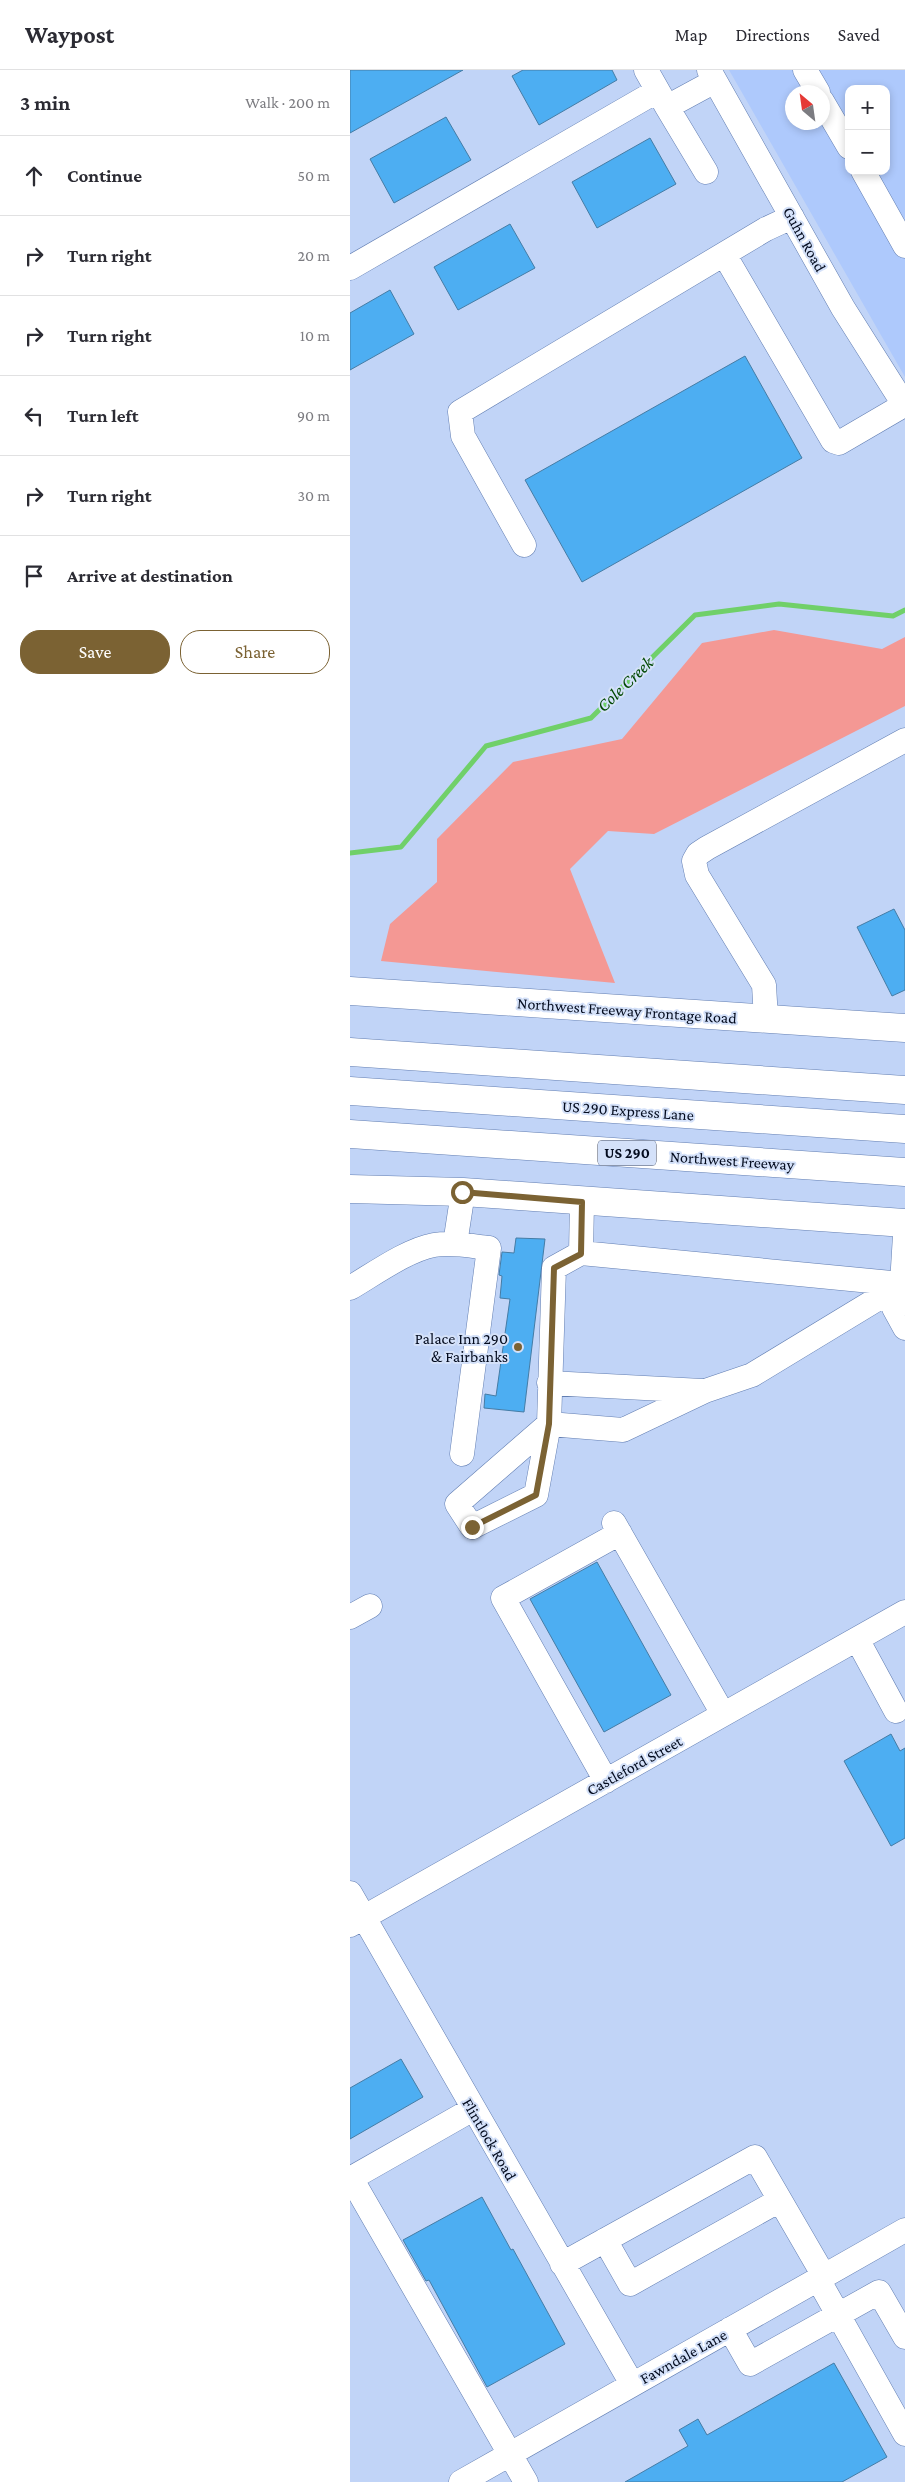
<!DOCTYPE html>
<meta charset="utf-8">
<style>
:root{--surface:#fff;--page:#f7f7f7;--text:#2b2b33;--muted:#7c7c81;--line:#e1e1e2;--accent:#7b6233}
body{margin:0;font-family:"Crimson Pro",serif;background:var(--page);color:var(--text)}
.controls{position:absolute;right:15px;top:15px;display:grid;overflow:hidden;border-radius:10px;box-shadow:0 2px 8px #0003}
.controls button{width:45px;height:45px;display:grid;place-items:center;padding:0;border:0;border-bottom:1px solid var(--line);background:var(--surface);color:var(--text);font:25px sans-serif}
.compass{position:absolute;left:435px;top:15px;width:45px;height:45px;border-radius:50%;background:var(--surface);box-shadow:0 2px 8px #0003;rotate:331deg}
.stop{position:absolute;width:15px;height:15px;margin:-11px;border:4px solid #7b6233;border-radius:50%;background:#fff}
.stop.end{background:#7b6233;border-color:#fff;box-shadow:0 1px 5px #0008}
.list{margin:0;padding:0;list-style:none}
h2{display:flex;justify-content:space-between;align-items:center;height:65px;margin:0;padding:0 20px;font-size:21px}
h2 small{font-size:16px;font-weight:400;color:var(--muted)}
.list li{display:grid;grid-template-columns:32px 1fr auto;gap:15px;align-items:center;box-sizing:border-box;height:80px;padding:0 20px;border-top:1px solid var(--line)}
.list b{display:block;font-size:19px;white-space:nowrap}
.list em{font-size:16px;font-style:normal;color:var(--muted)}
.actions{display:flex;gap:10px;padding:15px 20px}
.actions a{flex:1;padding:11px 0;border:1px solid var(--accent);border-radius:20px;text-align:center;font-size:18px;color:var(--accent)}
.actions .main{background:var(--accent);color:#fff}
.icon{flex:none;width:28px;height:28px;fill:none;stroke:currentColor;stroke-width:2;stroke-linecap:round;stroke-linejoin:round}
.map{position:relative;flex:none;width:555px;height:2412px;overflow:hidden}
header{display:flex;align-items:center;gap:30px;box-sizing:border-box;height:70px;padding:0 25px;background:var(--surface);border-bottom:1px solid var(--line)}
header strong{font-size:24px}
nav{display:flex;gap:28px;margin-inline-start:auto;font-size:18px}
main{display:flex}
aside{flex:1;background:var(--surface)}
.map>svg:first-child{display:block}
.built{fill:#aec9fc;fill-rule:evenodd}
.green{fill:#f49894}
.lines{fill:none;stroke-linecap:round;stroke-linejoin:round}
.stream{stroke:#70d069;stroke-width:5}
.building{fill:#4daef2;stroke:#457ca5}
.minor-casing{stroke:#627eb2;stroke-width:25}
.major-casing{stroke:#627eb2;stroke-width:29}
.highway-casing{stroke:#627eb2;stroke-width:29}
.minor{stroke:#fff;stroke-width:24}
.major{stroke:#fff;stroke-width:28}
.highway{stroke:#fff;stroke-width:28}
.route{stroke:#7b6233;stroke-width:6}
.poi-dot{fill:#7b6233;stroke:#d4e1f9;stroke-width:2}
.labels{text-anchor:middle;stroke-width:4;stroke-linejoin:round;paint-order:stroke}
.shield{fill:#d4e1f9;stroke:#424b60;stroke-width:1}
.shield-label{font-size:15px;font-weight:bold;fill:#030b1e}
.street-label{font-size:16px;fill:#030b1e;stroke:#d4e1f9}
.poi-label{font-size:16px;fill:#030b1e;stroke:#d4e1f9;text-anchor:end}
.water-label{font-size:18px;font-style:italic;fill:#004800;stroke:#d4e1f9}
</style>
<header>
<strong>Waypost</strong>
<nav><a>Map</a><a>Directions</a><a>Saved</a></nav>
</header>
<main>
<aside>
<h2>3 min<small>Walk · 200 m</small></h2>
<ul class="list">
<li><svg class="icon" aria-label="ahead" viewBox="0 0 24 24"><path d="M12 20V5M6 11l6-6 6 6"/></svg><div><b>Continue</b></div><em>50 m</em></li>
<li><svg class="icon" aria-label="right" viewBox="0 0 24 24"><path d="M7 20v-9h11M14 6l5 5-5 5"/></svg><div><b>Turn right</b></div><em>20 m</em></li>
<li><svg class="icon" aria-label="right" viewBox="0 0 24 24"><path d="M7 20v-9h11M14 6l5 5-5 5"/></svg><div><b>Turn right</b></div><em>10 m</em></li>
<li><svg class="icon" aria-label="left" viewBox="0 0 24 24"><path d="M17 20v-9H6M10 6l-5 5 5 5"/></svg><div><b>Turn left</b></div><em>90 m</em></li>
<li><svg class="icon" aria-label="right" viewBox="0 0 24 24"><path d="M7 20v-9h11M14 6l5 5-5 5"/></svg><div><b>Turn right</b></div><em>30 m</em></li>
<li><svg class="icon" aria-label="arrive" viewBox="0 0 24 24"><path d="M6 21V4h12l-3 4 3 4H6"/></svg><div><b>Arrive at destination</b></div></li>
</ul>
<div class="actions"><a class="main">Save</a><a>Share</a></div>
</aside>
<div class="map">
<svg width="555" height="2412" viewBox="0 0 555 2412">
<rect width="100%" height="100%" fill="#c1d4f7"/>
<!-- built -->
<path class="built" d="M 379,0 L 555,0 L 555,307 ZM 499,19 L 536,19 L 536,101 L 499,101 ZM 442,22 L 472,22 L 472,52 L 442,52 Z"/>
<!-- green -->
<path class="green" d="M 424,560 L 532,579 L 555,567 L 555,636 L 304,764 L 258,761 L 220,799 L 265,913 L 31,891 L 40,854 L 87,812 L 87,769 L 163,692 L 272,669 L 352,573 Z"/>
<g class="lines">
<!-- stream -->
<path class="stream" d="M 0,783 L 51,777 L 136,676 L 241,648 L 345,545 L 429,534 L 543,546 L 555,540"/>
</g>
<!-- building -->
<path class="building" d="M 0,0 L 113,0 L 0,63 Z
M 173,0 L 262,0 L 267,10 L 189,55 L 162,6 Z
M 96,47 L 121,90 L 44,133 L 20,89 Z
M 300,68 L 326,114 L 247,158 L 222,112 Z
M 160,154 L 185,198 L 108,240 L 84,197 Z
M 40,220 L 64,264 L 0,300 L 0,243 Z
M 395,286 L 452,388 L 232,512 L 175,410 Z
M 544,839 L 555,860 L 555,920 L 542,926 L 507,857 Z
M 166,1168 L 195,1169 L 174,1342 L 134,1338 L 135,1324 L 146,1326 L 160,1229 L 150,1228 L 152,1206 L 149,1205 L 152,1182 L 164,1183 Z
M 247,1492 L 321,1625 L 254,1662 L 180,1529 Z
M 541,1664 L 550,1681 L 555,1678 L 555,1768 L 541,1776 L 494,1691 Z
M 51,1989 L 73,2027 L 0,2069 L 0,2018 Z
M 132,2127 L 161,2180 L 163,2179 L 215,2274 L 137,2317 L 79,2210 L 76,2211 L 53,2170 Z
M 484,2293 L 537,2387 L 492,2412 L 275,2412 L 338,2376 L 329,2360 L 348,2349 L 357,2365 Z"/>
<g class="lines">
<defs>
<path id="minor" d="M 296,0 L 317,37 L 365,11
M 359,0 L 493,238 L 555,336
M 455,0 L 468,22
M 472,31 L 499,77
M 317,37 L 356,102
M 513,101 L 555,176
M 374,184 L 483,371 L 489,373 L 554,335
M 0,198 L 307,21
M 174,475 L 113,366 L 110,342 L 416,159 L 442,147
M 416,949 L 414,915 L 347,805 L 344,791 L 348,784 L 357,778 L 555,670
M 232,1132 L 231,1183 L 552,1214 L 555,1165
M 105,1174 L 113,1122
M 231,1183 L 204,1198 L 199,1354 L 107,1434 L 122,1457 L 186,1425 L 199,1354 L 273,1360 L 355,1321 L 402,1305 L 552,1214
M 0,1218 C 24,1204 57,1180 84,1175 C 102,1172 121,1176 139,1178 L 112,1384
M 555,1231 L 544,1238 L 555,1258
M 199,1313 L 352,1321
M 264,1453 L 373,1644
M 0,1547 L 20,1536
M 507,1569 L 546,1641
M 256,1711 L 153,1528 L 270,1463
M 0,1823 L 282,2314
M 0,1855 L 555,1542
M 1,2108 L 176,2412
M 0,2109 L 123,2039
M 255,2170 L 280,2214 L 430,2130
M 212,2194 L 405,2087 L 474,2206
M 468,2209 L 555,2364
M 380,2259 L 400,2294 L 529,2222 L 555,2267
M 111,2412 L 555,2160"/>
<path id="major" d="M 0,921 L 555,958
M 0,1119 L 113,1122 L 555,1153"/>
<path id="highway" d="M 0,982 L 555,1020
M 0,1021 L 555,1059
M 0,1064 L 555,1102"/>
</defs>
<!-- minor casing -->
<use href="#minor" class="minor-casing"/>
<!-- major casing -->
<use href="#major" class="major-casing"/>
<!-- highway casing -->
<use href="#highway" class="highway-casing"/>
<!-- minor -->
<use href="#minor" class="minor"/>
<!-- major -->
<use href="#major" class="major"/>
<!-- highway -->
<use href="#highway" class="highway"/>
</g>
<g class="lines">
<!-- route -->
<path class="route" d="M 112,1122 L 232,1132 L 231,1184 L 204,1198 L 199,1354 L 186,1425 L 122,1457"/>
</g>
<!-- markers -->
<circle class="poi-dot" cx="168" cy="1277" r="5"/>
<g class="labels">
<!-- shield labels -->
<rect class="shield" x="248" y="1070.5" width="58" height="25" rx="4"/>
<g class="shield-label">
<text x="277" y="1088">US 290</text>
</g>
<!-- street labels -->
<g class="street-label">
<text transform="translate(455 169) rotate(61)" y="6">Guhn Road</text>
<text transform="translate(277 940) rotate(4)" y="6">Northwest Freeway Frontage Road</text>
<text transform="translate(278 1040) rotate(4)" y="6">US 290 Express Lane</text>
<text transform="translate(382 1090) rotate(4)" y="6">Northwest Freeway</text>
<text transform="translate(284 1695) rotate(-29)" y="6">Castleford Street</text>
<text transform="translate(140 2069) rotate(60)" y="6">Flintlock Road</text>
<text transform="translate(333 2286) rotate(-29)" y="6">Fawndale Lane</text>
</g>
<!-- poi labels -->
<g class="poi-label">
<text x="158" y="1274">Palace Inn 290<tspan x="158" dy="18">&amp; Fairbanks</tspan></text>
</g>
<!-- water labels -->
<g class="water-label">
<text transform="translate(275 614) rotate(-44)" y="6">Cole Creek</text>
</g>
</g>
</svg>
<div class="controls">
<button>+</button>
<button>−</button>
</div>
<svg class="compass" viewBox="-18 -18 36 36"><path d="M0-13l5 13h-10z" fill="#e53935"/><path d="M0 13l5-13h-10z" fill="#7c7c81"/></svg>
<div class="stop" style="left:112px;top:1122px"></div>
<div class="stop end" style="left:122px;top:1457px"></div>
</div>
</main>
